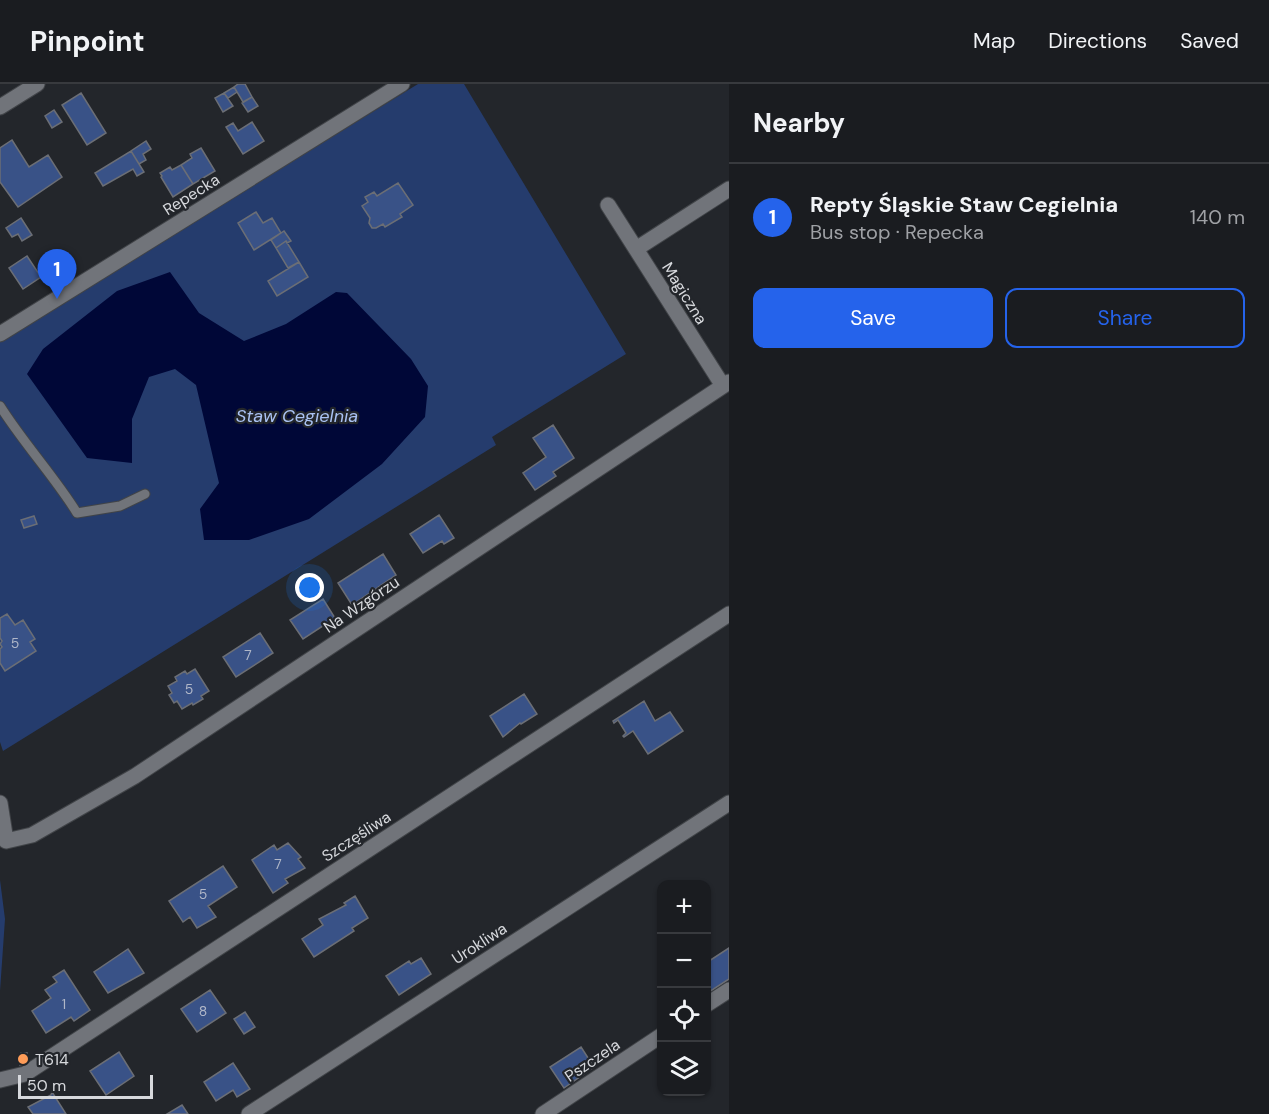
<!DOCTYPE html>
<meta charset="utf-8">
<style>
:root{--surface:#1a1c20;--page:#27292d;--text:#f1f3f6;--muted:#9fa1a5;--line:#383a3e;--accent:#2563eb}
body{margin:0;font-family:"DM Sans",sans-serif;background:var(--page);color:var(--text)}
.controls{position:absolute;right:18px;bottom:18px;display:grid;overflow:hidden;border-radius:12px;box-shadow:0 2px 4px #0004}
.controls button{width:54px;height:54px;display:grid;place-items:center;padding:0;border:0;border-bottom:2px solid var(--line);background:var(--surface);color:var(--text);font:30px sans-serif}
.scale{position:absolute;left:18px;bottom:15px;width:135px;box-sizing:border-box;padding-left:6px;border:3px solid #d7d9dd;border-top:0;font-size:16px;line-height:21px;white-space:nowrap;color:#d7d9dd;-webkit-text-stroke:4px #23262b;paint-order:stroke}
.you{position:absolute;left:310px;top:504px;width:21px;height:21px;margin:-15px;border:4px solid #fff;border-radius:50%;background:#1a73e8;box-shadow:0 0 0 9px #1a73e833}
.badge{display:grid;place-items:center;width:39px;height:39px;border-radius:50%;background:var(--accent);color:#fff;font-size:20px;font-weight:700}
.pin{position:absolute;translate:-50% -50px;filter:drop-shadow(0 2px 3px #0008)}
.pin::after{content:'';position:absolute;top:32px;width:21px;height:18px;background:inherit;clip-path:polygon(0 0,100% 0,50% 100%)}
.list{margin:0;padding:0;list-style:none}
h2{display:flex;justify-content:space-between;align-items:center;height:78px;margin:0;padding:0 24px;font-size:26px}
h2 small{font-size:20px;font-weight:400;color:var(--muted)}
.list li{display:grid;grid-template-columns:39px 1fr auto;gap:18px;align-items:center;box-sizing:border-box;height:108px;padding:0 24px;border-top:2px solid var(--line)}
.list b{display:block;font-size:22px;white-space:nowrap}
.list p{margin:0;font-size:20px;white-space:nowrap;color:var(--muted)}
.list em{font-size:20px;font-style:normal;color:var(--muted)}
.actions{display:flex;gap:12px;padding:18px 24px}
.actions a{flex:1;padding:14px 0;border:2px solid var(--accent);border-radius:12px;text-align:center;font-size:21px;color:var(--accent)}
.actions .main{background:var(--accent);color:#fff}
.icon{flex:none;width:33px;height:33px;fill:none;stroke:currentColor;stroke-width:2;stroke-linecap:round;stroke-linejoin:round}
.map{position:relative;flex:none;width:729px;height:1030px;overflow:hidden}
header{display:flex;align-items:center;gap:36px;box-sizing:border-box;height:84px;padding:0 30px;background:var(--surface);border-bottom:2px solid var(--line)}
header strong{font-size:28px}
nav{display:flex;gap:33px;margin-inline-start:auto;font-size:21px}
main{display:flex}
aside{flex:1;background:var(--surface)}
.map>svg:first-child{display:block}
.green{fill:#253c6d}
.water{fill:#000737}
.building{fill:#395287;stroke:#6b6e75;stroke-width:1.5}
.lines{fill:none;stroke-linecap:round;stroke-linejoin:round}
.lane-casing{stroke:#414448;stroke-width:11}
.street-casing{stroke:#414448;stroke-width:17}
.secondary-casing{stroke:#414448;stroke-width:17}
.lane{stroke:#71747a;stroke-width:9}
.street{stroke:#71747a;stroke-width:15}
.secondary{stroke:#71747a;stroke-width:15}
.poi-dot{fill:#fe9c58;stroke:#23262b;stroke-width:2}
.labels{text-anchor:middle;stroke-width:4.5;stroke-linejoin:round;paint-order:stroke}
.number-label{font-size:14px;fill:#b0b7c8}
.street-label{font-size:16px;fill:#d7d9dd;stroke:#23262b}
.poi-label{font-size:16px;fill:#d7d9dd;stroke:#23262b;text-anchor:start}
.water-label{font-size:18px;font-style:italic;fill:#aac2f3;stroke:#23262b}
</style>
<header>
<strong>Pinpoint</strong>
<nav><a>Map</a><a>Directions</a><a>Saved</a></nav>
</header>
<main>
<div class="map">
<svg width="729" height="1030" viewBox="0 0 729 1030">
<rect width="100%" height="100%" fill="#23262b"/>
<!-- green -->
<path class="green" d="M 418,0 L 464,0 L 626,270 L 492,353 L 496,361 L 3,667 L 0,658 L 0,257 Z
M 0,796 L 5,835 L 0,907 Z"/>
<!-- water -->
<path class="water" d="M 170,188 L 199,229 L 244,257 L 286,240 L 336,208 L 347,209 L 411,275 L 428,302 L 425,333 L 382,380 L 309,435 L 249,456 L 204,456 L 200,425 L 219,399 L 196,301 L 175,285 L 149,293 L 132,335 L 132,379 L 87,374 L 27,290 L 43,265 L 117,207 Z"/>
<!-- building -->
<path class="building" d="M 238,0 L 245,0 L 252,13 L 243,18 L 234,3 Z
M 234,3 L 237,8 L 228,14 L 224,9 Z
M 81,9 L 106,49 L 87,61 L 62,21 Z
M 224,9 L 233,22 L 223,28 L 215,14 Z
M 252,13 L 258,22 L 248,28 L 242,19 Z
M 54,26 L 62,38 L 52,44 L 45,32 Z
M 252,38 L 264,57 L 243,70 L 226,43 L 233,39 L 238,47 Z
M 12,56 L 29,83 L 48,71 L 62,93 L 18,123 L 0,98 L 0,64 Z
M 146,57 L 151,65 L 143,70 L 146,76 L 139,80 L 131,67 Z
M 201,64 L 215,87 L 193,100 L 181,81 L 192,74 L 190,70 Z
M 131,67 L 144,88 L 137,92 L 133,85 L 103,102 L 95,89 Z
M 181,81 L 193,100 L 173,113 L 161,93 L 162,92 L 160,89 L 170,83 L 172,86 Z
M 398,99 L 413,121 L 400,130 L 402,133 L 385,143 L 383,140 L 376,144 L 372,144 L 369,139 L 370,134 L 362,122 L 368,118 L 365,113 L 374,108 L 377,112 Z
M 256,128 L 263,139 L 272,134 L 281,149 L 254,166 L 238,139 Z
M 21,134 L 32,151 L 22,157 L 18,150 L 12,153 L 6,144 Z
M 284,147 L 291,157 L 287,159 L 286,157 L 276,164 L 271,156 Z
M 286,157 L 299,178 L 288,184 L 276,164 Z
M 27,172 L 41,193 L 23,205 L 9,184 Z
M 299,178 L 308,193 L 277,212 L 268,197 Z
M 553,341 L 574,374 L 553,388 L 556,392 L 535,406 L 523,389 L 546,373 L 533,354 Z
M 439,431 L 454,454 L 444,460 L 442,457 L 423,469 L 410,450 Z
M 34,432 L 37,440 L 24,444 L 21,436 Z
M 383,470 L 396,491 L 352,521 L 338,499 Z
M 323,515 L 335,534 L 303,555 L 290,536 Z
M 7,530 L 15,541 L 23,536 L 35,555 L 30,558 L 36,567 L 5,587 L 0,579 L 0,565 L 2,563 L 0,560 L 2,557 L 0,554 L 0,534 Z
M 260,549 L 273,569 L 236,593 L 223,573 Z
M 195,585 L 209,607 L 201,612 L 203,615 L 193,621 L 192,619 L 182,625 L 177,617 L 174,619 L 169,611 L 172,609 L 168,602 L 177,597 L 175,593 L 185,587 L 187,590 Z
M 524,610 L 537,630 L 521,640 L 520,639 L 503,653 L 490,632 Z
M 644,617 L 655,637 L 670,628 L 683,647 L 648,670 L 633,647 L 624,653 L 623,652 L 626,649 L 618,636 L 614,639 L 613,637 Z
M 288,759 L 301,773 L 298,775 L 305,784 L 285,795 L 288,799 L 273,809 L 252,776 L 274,761 L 277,766 Z
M 223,782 L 237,803 L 208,822 L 216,833 L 197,844 L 190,833 L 183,838 L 169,817 Z
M 355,812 L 368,834 L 352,844 L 354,847 L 314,873 L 302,855 L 323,841 L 319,835 L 346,821 L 344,819 Z
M 729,864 L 729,895 L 706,910 L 706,879 Z
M 128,865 L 144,889 L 108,909 L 94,888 Z
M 421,874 L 431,890 L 399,911 L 386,892 L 409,877 L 411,880 Z
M 64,886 L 90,926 L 74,937 L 71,933 L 46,949 L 32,927 L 51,914 L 45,906 L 57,898 L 53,893 Z
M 210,906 L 226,929 L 197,948 L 181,925 Z
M 245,928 L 255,943 L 244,950 L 234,935 Z
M 581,963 L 594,983 L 564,1004 L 550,983 Z
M 119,968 L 134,992 L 106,1011 L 90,987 Z
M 21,969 L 27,969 L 26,981 L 20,981 Z
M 233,979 L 250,1005 L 237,1013 L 233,1006 L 216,1017 L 204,998 Z
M 52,1008 L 66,1030 L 33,1030 L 28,1023 L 51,1011 Z
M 182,1021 L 188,1030 L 167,1030 Z"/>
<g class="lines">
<defs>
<path id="lane" d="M 0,322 C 24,360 54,392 77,429 L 120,422 L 145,410"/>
<path id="street" d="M 0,23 L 37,0
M 608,121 L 723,302
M 636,165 L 729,105
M 0,719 L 6,757 L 32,751 L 135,692 L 729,298
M 706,921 L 729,906
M 0,996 L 25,990 L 729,530
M 249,1030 L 729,719
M 543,1030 L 662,951"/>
<path id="secondary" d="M 0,250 L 402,0"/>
</defs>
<!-- lane casing -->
<use href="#lane" class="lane-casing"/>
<!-- street casing -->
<use href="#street" class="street-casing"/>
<!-- secondary casing -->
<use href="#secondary" class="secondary-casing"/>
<!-- lane -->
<use href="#lane" class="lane"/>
<!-- street -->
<use href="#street" class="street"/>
<!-- secondary -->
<use href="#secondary" class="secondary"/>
</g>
<!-- markers -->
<circle class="poi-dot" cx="23" cy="975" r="6"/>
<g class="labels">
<!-- number labels -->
<g class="number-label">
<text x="15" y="564">5</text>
<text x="248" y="576">7</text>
<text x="189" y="610">5</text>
<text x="278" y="785">7</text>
<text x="203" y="815">5</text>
<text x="64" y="925">1</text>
<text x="203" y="932">8</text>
</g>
<!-- street labels -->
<g class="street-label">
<text transform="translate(191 110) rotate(-32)" y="6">Repecka</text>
<text transform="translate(685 209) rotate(58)" y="6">Magiczna</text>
<text transform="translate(361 520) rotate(-34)" y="6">Na Wzgórzu</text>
<text transform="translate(356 752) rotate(-33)" y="6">Szczęśliwa</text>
<text transform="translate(479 859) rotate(-33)" y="6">Urokliwa</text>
<text transform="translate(592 976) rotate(-34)" y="6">Pszczela</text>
</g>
<!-- poi labels -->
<g class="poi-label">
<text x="35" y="981">T614</text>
</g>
<!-- water labels -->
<g class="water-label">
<text x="297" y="338">Staw Cegielnia</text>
</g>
</g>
</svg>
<div class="controls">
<button>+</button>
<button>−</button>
<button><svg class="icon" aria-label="locate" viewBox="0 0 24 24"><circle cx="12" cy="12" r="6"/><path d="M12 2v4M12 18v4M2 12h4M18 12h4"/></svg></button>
<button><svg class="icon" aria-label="layers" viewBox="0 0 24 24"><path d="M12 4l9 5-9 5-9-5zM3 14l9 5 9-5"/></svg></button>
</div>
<div class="scale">50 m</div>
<div class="you"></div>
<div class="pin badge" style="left:57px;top:215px">1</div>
</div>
<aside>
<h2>Nearby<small></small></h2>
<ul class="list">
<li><span class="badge">1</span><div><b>Repty Śląskie Staw Cegielnia</b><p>Bus stop · Repecka</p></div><em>140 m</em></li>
</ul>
<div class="actions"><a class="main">Save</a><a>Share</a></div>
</aside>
</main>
